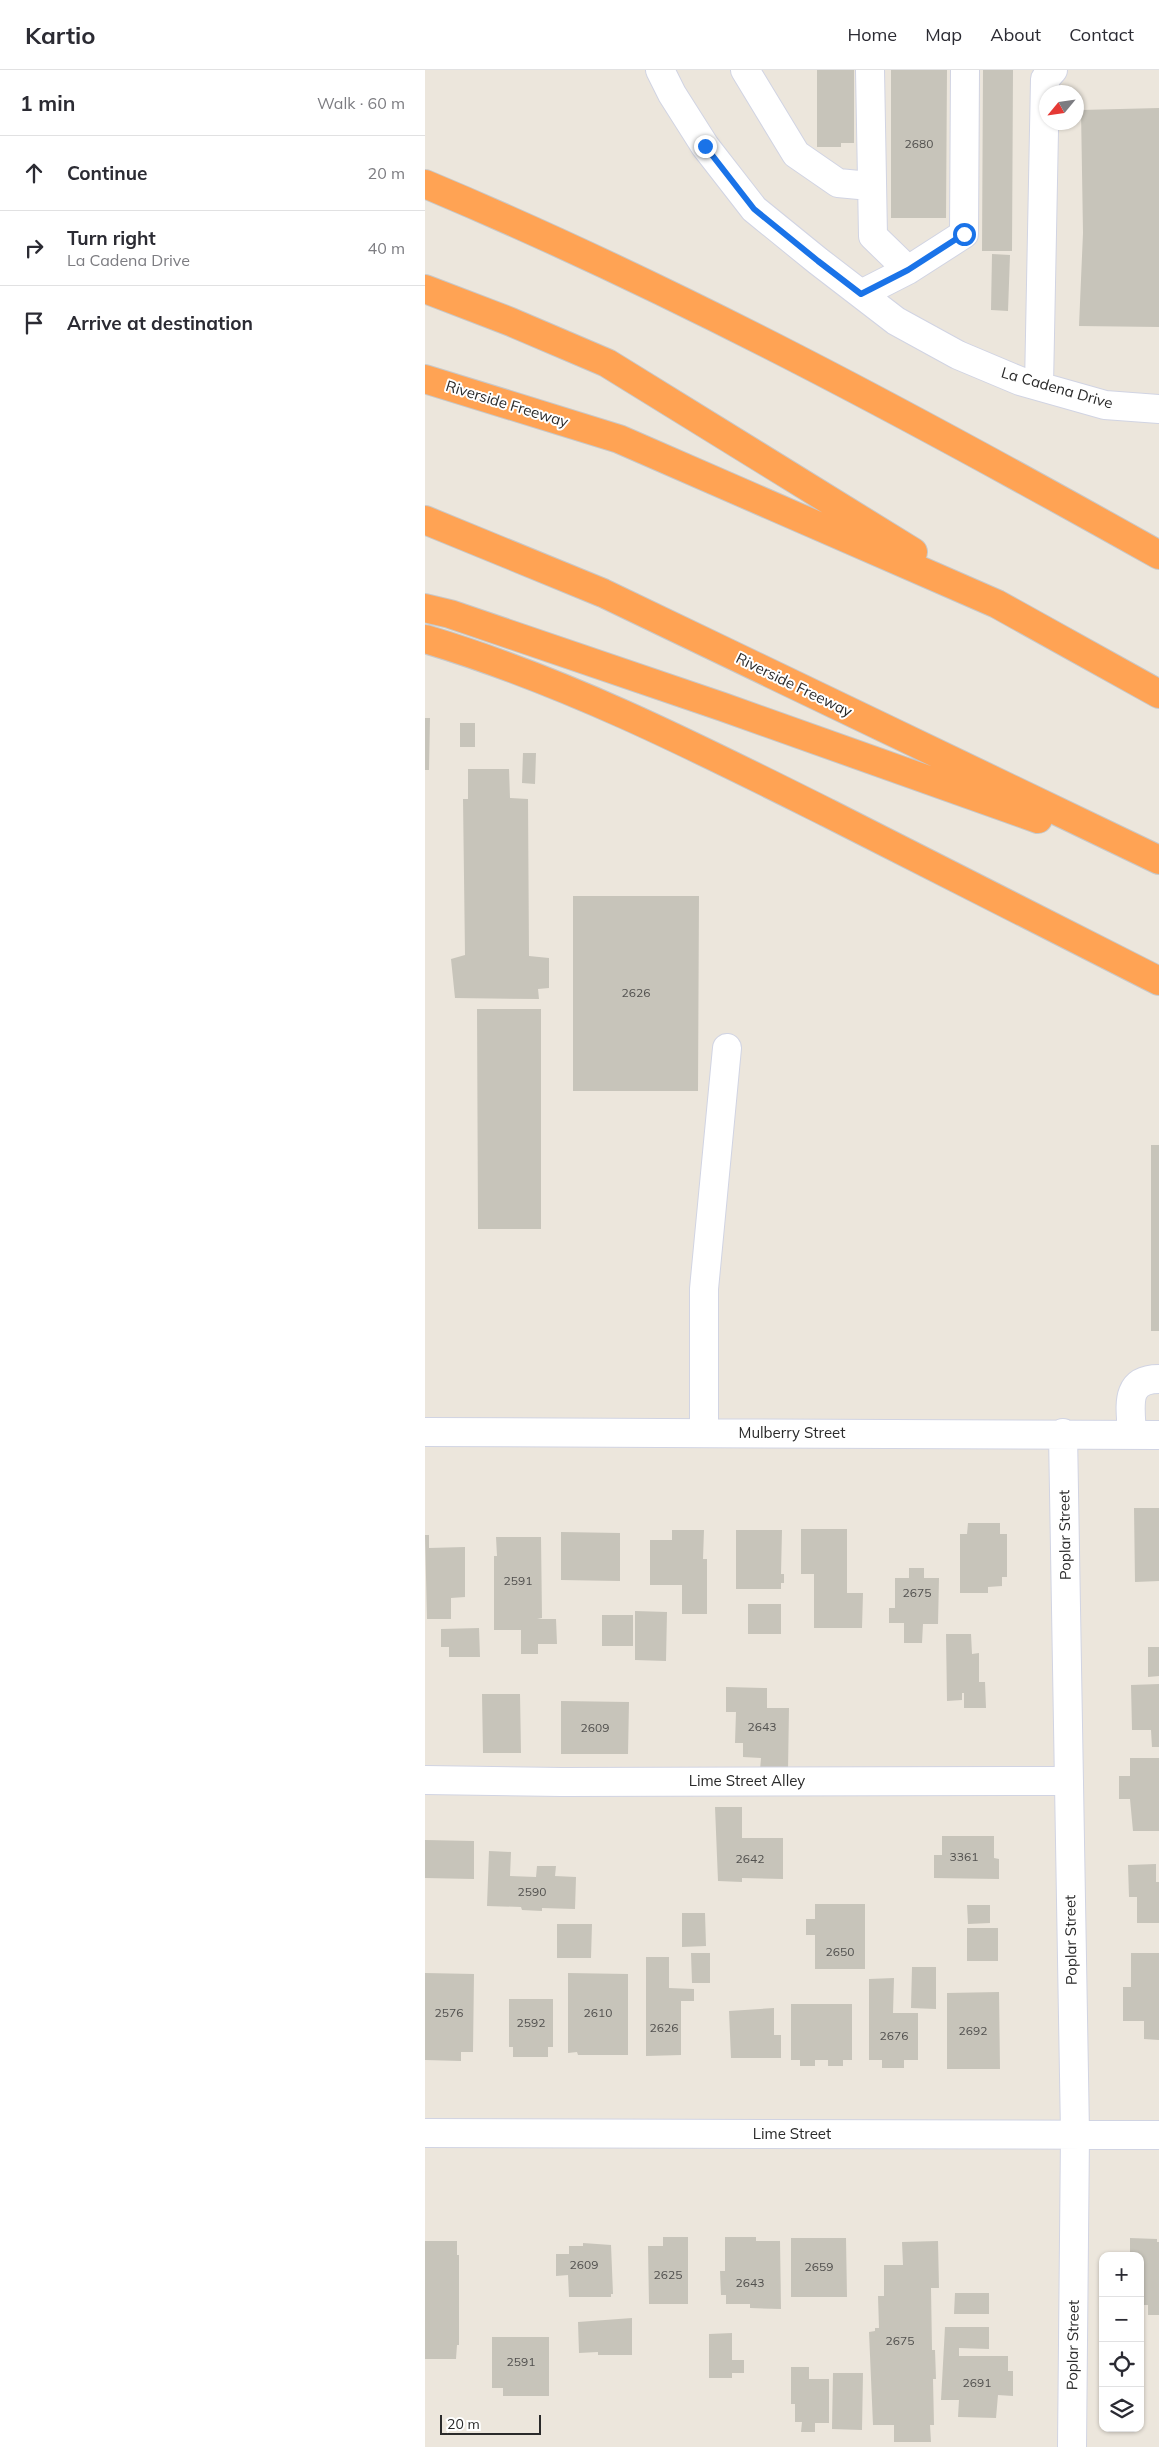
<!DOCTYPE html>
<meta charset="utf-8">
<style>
:root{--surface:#fff;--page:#f2f2f3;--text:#2b2b33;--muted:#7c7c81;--line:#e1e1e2}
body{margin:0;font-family:Mulish,sans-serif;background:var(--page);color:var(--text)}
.controls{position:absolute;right:15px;bottom:15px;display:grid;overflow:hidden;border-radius:10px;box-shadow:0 1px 4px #0004}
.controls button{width:45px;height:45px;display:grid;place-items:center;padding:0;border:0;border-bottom:1px solid var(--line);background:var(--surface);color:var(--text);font:25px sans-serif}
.compass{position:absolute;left:614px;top:15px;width:45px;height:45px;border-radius:50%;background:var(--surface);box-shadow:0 1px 4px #0004;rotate:241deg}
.scale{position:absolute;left:15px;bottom:12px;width:101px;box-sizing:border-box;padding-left:5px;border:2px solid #2a2a2a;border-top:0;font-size:14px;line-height:18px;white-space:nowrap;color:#2a2a2a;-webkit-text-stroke:4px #fff;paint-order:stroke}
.stop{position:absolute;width:15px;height:15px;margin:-11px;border:4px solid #1a73e8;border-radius:50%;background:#fff}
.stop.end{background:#1a73e8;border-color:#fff;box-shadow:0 1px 5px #0008}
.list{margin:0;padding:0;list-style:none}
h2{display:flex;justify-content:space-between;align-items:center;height:65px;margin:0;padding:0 20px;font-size:21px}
h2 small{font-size:16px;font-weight:400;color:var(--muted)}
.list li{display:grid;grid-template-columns:32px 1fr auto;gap:15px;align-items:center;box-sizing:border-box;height:75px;padding:0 20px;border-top:1px solid var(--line)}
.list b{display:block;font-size:19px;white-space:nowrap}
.list p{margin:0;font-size:16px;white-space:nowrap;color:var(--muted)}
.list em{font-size:16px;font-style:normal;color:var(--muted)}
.icon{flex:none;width:28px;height:28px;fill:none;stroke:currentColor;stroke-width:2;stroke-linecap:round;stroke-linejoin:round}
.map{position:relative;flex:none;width:734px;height:2377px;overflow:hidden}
header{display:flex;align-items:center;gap:30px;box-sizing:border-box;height:70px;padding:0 25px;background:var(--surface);border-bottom:1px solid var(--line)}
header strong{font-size:24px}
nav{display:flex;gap:28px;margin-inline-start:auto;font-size:18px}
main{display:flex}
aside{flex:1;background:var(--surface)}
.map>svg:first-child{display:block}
.building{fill:#c7c4ba}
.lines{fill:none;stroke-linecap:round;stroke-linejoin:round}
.minor-casing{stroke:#d1d4e3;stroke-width:30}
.highway-casing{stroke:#c8c8c8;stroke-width:30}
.minor{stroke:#fff;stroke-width:28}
.highway{stroke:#ffa354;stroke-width:28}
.route{stroke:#1a73e8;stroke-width:6}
.labels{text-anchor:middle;stroke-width:4;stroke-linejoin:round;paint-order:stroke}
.number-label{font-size:12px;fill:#51504e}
.street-label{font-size:15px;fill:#2a2a2a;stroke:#fff}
</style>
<header>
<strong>Kartio</strong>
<nav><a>Home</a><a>Map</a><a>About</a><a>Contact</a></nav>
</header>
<main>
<aside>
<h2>1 min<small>Walk · 60 m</small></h2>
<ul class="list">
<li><svg class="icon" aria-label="ahead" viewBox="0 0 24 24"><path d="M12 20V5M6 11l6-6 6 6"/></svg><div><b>Continue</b></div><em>20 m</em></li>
<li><svg class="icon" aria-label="right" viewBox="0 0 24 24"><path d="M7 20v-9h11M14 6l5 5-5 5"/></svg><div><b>Turn right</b><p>La Cadena Drive</p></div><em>40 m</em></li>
<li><svg class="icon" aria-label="arrive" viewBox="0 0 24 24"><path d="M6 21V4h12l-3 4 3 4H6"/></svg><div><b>Arrive at destination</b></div></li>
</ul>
</aside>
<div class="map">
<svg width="734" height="2377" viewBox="0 0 734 2377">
<rect width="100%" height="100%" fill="#ece6dc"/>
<!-- building -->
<path class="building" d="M 392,0 L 429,0 L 429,73 L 416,73 L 416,77 L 392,77 Z
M 466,0 L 522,0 L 521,148 L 466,148 Z
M 558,0 L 588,0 L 587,181 L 557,181 Z
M 734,38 L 734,257 L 654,256 L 658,163 L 656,40 Z
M 567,184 L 585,185 L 583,241 L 566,240 Z
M 0,648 L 5,648 L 4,700 L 0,700 Z
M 35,653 L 50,653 L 50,677 L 35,677 Z
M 98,683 L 111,683 L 110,714 L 97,713 Z
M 43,699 L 84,699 L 85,728 L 103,729 L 104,886 L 124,888 L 124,918 L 113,919 L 114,929 L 30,928 L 26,889 L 40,885 L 38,729 L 43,729 Z
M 148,826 L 274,826 L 273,1021 L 148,1021 Z
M 52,939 L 116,939 L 116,1159 L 53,1159 Z
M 726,1075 L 734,1075 L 734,1261 L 726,1261 Z
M 709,1438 L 734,1438 L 734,1511 L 710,1512 Z
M 543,1453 L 575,1453 L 575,1464 L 582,1464 L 582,1507 L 577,1507 L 577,1516 L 563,1517 L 563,1523 L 535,1523 L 535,1464 L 542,1464 Z
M 376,1459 L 422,1459 L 422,1523 L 438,1523 L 437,1558 L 389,1558 L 389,1504 L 376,1504 Z
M 247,1460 L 279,1460 L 278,1489 L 282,1489 L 282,1544 L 257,1544 L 257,1515 L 225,1515 L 225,1470 L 247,1470 Z
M 311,1460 L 357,1460 L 356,1504 L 359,1504 L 359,1513 L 356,1513 L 356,1519 L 311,1519 Z
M 136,1462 L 195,1463 L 195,1511 L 136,1510 Z
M 0,1465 L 4,1465 L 4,1478 L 40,1477 L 40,1527 L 26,1528 L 26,1549 L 2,1549 Z
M 71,1467 L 116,1467 L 117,1548 L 112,1549 L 131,1549 L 132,1574 L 113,1574 L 113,1584 L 96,1584 L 96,1560 L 69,1560 L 69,1486 L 72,1486 Z
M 484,1498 L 499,1498 L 499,1508 L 514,1508 L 513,1554 L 498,1554 L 497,1573 L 479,1573 L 479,1553 L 464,1553 L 464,1538 L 470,1538 L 470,1508 L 484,1508 Z
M 323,1534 L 356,1534 L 356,1564 L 323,1564 Z
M 210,1541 L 242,1542 L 241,1591 L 210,1590 Z
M 177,1545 L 208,1545 L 208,1576 L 177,1576 Z
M 54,1558 L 55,1587 L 24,1587 L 24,1577 L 16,1577 L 16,1559 Z
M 521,1564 L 546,1564 L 547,1584 L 554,1583 L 554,1612 L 560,1612 L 561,1638 L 539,1638 L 539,1623 L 537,1623 L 537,1630 L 522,1631 Z
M 723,1577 L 734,1577 L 734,1606 L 723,1607 Z
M 734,1614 L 734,1677 L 727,1677 L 726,1660 L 707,1660 L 706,1615 Z
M 301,1617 L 342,1618 L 342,1638 L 364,1638 L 363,1700 L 335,1700 L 336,1688 L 318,1687 L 318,1673 L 310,1673 L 311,1642 L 301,1642 Z
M 57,1624 L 95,1624 L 96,1683 L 58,1683 Z
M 136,1631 L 204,1632 L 203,1684 L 136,1684 Z
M 705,1688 L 734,1688 L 734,1761 L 708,1761 L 705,1729 L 694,1729 L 694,1706 L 705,1706 Z
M 290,1737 L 317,1737 L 317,1768 L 358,1768 L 358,1809 L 317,1808 L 317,1812 L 293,1811 Z
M 517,1766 L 569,1766 L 569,1788 L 574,1789 L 574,1809 L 509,1808 L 509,1785 L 517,1785 Z
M 0,1770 L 49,1771 L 49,1809 L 0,1808 Z
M 64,1781 L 86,1782 L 85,1806 L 111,1807 L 112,1796 L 131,1796 L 130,1806 L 151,1807 L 150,1839 L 117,1838 L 117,1841 L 97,1840 L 96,1837 L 62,1836 Z
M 731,1794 L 731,1812 L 734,1812 L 734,1853 L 712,1853 L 712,1827 L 704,1827 L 703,1795 Z
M 390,1834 L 440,1834 L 440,1899 L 390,1899 L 390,1865 L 381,1865 L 381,1849 L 390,1849 Z
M 542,1835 L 565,1835 L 565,1853 L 543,1854 Z
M 257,1843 L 280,1843 L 281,1876 L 257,1877 Z
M 132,1854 L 167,1854 L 166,1888 L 132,1888 Z
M 542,1858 L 573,1858 L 573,1891 L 542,1891 Z
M 266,1883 L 285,1883 L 285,1913 L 267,1913 Z
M 706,1883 L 734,1883 L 734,1970 L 719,1969 L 719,1951 L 698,1951 L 698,1917 L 706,1917 Z
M 221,1887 L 244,1887 L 244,1918 L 269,1919 L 269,1931 L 256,1931 L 256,1985 L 221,1986 Z
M 487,1897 L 511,1897 L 511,1939 L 486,1938 Z
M 0,1903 L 49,1904 L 48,1982 L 36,1982 L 36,1991 L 0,1990 Z
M 143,1903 L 203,1904 L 203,1985 L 153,1985 L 152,1982 L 143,1983 Z
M 469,1908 L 468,1943 L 493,1943 L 493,1990 L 479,1990 L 479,1998 L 457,1998 L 457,1990 L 444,1990 L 444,1909 Z
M 574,1922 L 575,1999 L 522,1999 L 522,1923 Z
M 84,1929 L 128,1929 L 128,1977 L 123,1977 L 123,1987 L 88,1987 L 88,1977 L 84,1977 Z
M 366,1934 L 427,1934 L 427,1990 L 418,1990 L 418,1996 L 403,1996 L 403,1990 L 390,1990 L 390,1996 L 375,1996 L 375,1990 L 366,1990 Z
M 349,1938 L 349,1965 L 356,1965 L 356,1988 L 306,1988 L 304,1941 Z
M 238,2167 L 263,2167 L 263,2234 L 224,2234 L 223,2176 L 238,2176 Z
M 300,2167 L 331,2167 L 331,2171 L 355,2171 L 356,2239 L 325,2238 L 325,2234 L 301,2234 L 301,2225 L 296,2225 L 295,2201 L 300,2201 Z
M 366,2168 L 421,2168 L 422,2227 L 366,2227 Z
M 705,2168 L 732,2169 L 732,2172 L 734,2172 L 734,2245 L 723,2245 L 723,2235 L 715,2235 L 715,2186 L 705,2186 Z
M 0,2171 L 32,2171 L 32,2185 L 34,2185 L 34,2275 L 32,2275 L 31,2289 L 0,2289 Z
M 513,2171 L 514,2218 L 506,2218 L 507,2280 L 510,2280 L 511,2309 L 508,2309 L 509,2355 L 505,2355 L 506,2372 L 469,2372 L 469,2355 L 448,2355 L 444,2262 L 450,2261 L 450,2258 L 454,2258 L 453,2226 L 459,2226 L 459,2195 L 478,2195 L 477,2172 Z
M 158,2173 L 186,2175 L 188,2224 L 186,2224 L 186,2227 L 144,2227 L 143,2205 L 131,2206 L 131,2184 L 144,2184 L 144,2176 L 158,2176 Z
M 530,2223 L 564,2223 L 564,2244 L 529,2244 Z
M 207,2248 L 207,2285 L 173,2285 L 173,2282 L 154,2283 L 153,2252 Z
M 520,2257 L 564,2257 L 564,2279 L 534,2278 L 534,2286 L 583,2286 L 583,2301 L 588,2301 L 588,2326 L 573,2325 L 571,2348 L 533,2347 L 534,2330 L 516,2330 Z
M 307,2263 L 307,2290 L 319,2290 L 319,2303 L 307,2303 L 307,2308 L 284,2308 L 284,2264 Z
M 67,2267 L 124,2267 L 124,2326 L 78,2326 L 78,2318 L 67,2318 Z
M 366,2297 L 384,2297 L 384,2309 L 404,2309 L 404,2353 L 390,2353 L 390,2362 L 376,2362 L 377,2352 L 370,2352 L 370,2334 L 366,2334 Z
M 408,2303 L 438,2303 L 437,2360 L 407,2359 Z"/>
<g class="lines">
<defs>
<path id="minor" d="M 235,0 L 247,24 L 280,76 L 329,139 L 393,191 L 471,251 L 533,285 L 595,311 L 680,335 L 734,339
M 320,0 L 371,84 L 413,113 L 445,116
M 445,0 L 448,166 L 483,200
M 436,224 L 483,200 L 539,164 L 540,0
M 614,316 L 620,9 L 628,0
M 0,1362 L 734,1365
M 279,1363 L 279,1219 L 302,978
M 638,1363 L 650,2064 L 647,2377
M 707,1364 C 706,1338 698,1309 734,1309
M 0,1710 L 137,1712 L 644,1711
M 0,2063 L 734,2065"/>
<path id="highway" d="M 0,114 C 253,220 495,351 734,485
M 0,219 L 86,252 L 182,293 L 488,482
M 0,309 L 194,369 L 572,534 L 734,624
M 0,450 L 178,523 L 734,790
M 0,538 L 25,544 L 298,637 L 613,749
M 0,569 C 141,611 273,678 403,743 C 514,799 624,855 734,911"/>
</defs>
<!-- minor casing -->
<use href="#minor" class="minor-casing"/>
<!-- highway casing -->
<use href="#highway" class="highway-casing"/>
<!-- minor -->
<use href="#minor" class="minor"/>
<!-- highway -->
<use href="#highway" class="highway"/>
</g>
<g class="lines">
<!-- route -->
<path class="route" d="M 280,76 L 329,139 L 393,191 L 436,224 L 483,200 L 539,164"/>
</g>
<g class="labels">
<!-- number labels -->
<g class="number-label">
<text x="494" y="78">2680</text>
<text x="211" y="927">2626</text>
<text x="93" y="1515">2591</text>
<text x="492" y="1527">2675</text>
<text x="337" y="1661">2643</text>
<text x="170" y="1662">2609</text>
<text x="539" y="1791">3361</text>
<text x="325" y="1793">2642</text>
<text x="107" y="1826">2590</text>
<text x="415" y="1886">2650</text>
<text x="24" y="1947">2576</text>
<text x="173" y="1947">2610</text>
<text x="106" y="1957">2592</text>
<text x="239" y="1962">2626</text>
<text x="548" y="1965">2692</text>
<text x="469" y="1970">2676</text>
<text x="159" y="2199">2609</text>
<text x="394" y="2201">2659</text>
<text x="243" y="2209">2625</text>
<text x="325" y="2217">2643</text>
<text x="475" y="2275">2675</text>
<text x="96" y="2296">2591</text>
<text x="552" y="2317">2691</text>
</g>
<!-- street labels -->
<g class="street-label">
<text transform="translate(632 318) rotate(16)" y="5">La Cadena Drive</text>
<text transform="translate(82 334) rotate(17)" y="5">Riverside Freeway</text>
<text transform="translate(369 615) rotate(26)" y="5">Riverside Freeway</text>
<text x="367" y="1368">Mulberry Street</text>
<text transform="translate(640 1465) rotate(-91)" y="5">Poplar Street</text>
<text x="322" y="1716">Lime Street Alley</text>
<text transform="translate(646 1870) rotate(-91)" y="5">Poplar Street</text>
<text x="367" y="2069">Lime Street</text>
<text transform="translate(648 2275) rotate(-89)" y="5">Poplar Street</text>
</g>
</g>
</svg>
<div class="controls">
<button>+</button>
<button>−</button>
<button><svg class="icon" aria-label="locate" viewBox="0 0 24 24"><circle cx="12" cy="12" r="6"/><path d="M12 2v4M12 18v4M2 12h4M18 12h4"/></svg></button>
<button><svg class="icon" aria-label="layers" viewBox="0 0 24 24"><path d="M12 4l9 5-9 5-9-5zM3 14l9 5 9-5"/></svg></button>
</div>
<svg class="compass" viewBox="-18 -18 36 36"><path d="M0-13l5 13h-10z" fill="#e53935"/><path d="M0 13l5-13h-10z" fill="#7c7c81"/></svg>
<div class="scale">20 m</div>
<div class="stop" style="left:539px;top:164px"></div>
<div class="stop end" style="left:280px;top:76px"></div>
</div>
</main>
